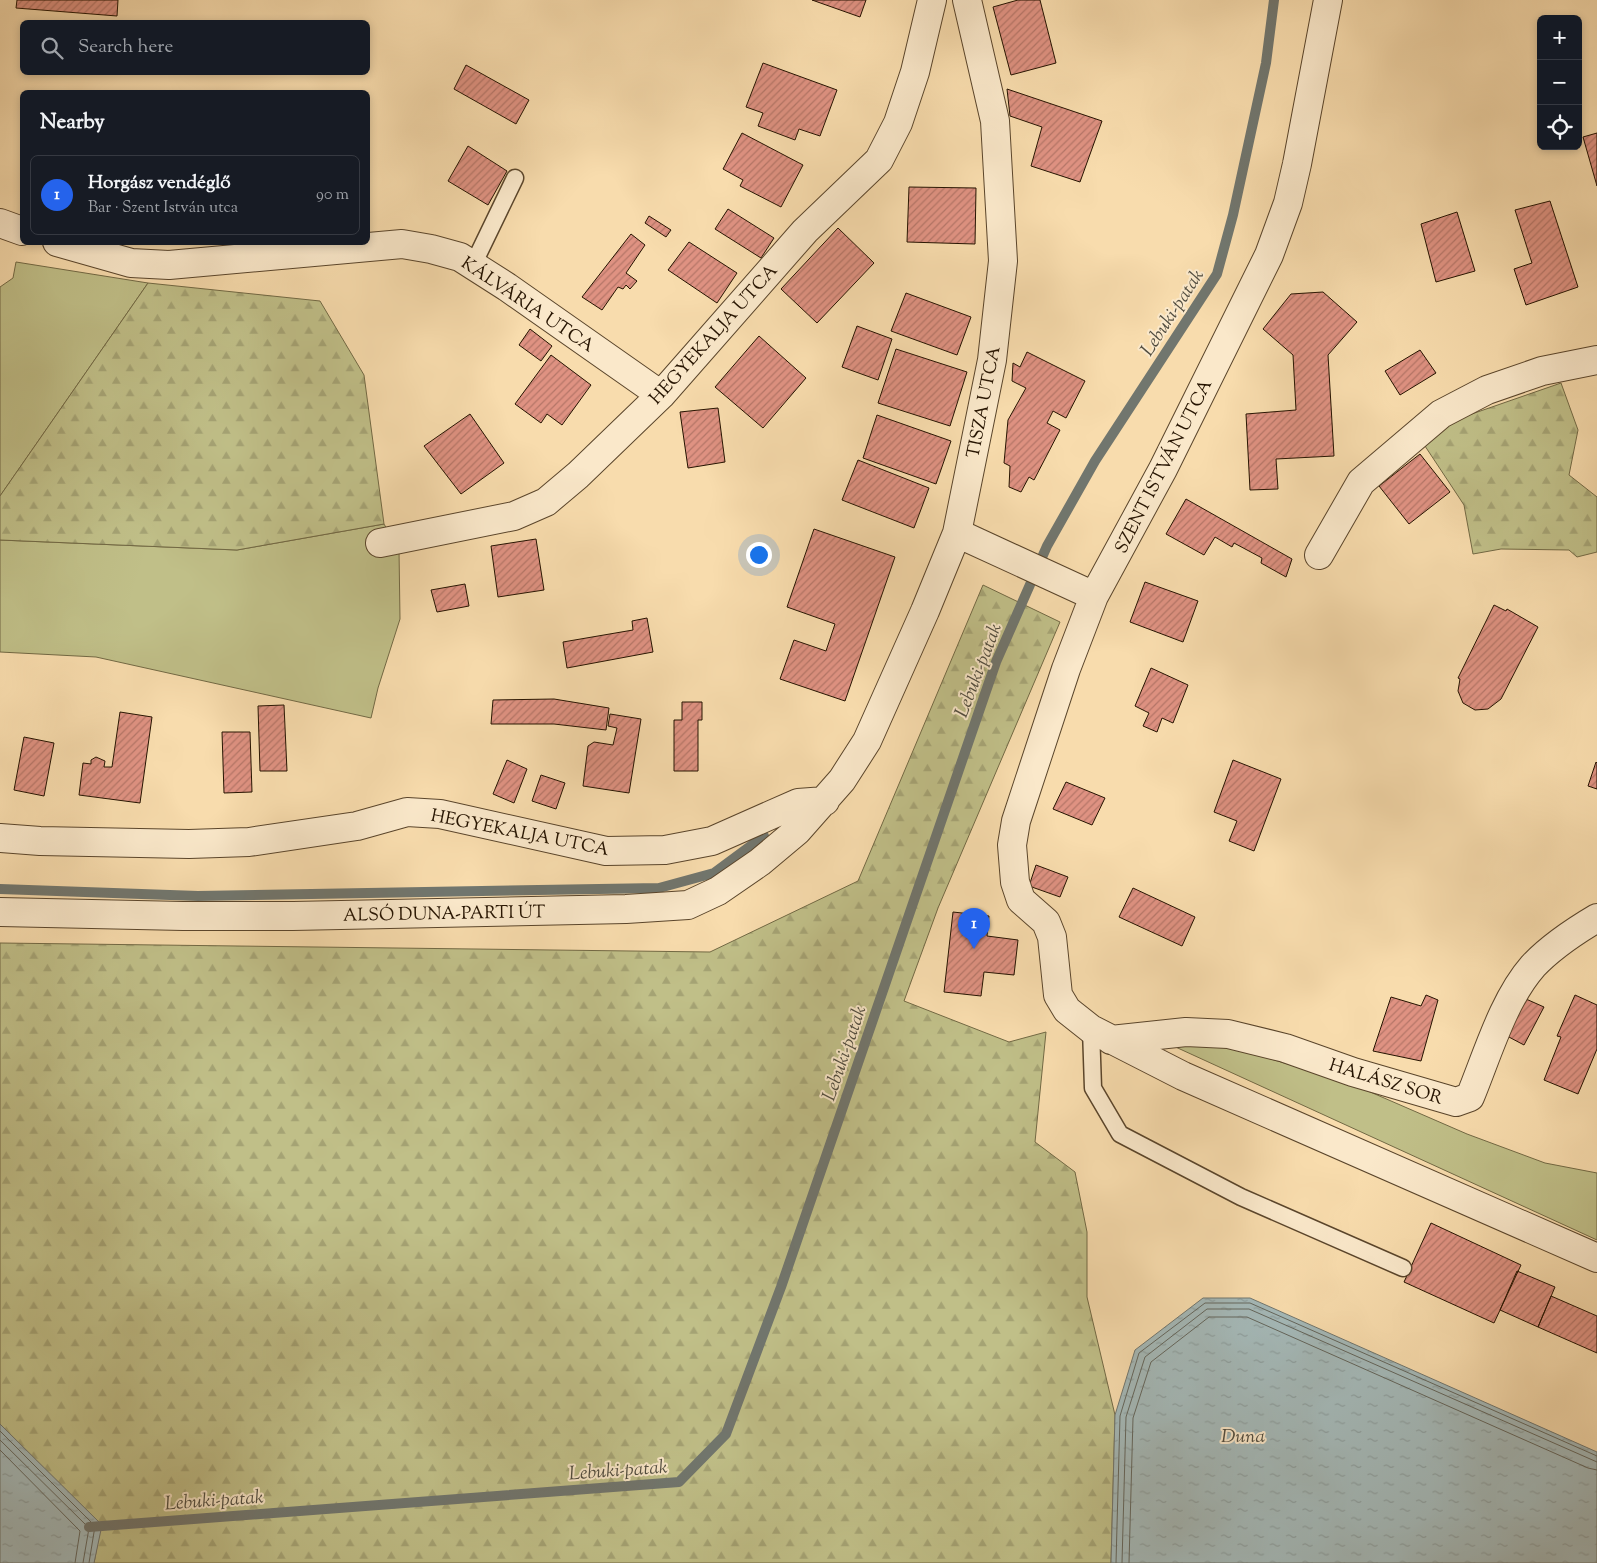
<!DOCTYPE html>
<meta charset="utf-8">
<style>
:root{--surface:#171b24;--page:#20242c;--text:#f1f3f6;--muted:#9ea1a6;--line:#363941;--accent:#2563eb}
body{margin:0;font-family:"Sorts Mill Goudy",serif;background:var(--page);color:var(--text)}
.controls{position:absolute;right:15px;top:15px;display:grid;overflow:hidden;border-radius:8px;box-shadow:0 2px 8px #0003}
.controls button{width:45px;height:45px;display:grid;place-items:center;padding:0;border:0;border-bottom:1px solid var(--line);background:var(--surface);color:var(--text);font:25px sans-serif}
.you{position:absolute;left:758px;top:554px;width:18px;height:18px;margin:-12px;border:4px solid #fff;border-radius:50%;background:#1a73e8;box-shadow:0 0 0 8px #1a73e833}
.badge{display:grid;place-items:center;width:32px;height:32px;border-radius:50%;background:var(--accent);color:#fff;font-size:16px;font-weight:700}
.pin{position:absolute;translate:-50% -41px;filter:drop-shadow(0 1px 2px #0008)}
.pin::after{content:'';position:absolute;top:26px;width:18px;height:15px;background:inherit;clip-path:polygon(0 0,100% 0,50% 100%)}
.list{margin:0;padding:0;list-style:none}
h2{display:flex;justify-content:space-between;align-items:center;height:65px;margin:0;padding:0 20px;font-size:21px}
h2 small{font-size:16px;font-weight:400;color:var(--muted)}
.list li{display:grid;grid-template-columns:32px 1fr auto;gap:15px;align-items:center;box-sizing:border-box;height:80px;margin:0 10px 10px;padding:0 10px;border:1px solid var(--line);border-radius:8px}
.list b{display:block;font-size:19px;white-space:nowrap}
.list p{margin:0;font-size:16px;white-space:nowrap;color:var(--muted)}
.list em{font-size:16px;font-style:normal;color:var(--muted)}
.icon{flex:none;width:28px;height:28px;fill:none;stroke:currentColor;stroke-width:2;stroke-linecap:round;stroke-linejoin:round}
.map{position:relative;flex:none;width:1597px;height:1563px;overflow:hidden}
.search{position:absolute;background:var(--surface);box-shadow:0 2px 8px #0003;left:20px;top:20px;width:350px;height:55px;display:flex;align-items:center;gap:12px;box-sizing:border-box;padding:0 18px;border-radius:8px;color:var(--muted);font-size:19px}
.panel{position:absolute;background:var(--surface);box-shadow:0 2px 8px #0003;left:20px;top:90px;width:350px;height:155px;border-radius:8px}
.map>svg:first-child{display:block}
.grass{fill:#c0bf88;stroke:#726944}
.forest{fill:url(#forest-firs);stroke:#726944}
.water{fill:url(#water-ripples);stroke:#71766e}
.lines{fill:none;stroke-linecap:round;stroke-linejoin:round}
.shore{stroke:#64665c;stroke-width:1}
.stream{stroke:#71766e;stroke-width:10}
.building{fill:url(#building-hatch);stroke:#251300}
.lane-casing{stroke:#5a452b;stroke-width:19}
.street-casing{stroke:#5a452b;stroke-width:30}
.lane{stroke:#fae8ca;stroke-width:16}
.street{stroke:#fae8ca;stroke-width:28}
.labels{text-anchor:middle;stroke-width:4;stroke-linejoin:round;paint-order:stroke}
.street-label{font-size:18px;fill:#251300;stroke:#fae8ca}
.water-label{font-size:19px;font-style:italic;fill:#514d40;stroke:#fae8ca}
</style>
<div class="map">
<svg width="1597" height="1563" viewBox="0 0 1597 1563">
<defs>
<pattern id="forest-firs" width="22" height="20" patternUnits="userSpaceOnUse" patternTransform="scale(1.25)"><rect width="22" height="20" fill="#c0bf88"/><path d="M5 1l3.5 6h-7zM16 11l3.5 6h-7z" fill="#a5a374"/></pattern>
<pattern id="water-ripples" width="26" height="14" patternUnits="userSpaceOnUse" patternTransform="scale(1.25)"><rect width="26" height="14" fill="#a4b8b7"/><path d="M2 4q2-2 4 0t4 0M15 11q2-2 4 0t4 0" fill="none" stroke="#8d9d9c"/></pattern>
<pattern id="building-hatch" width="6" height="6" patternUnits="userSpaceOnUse" patternTransform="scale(1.25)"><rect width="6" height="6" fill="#df9282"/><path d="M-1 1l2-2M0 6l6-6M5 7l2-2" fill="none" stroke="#b57668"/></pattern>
</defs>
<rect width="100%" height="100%" fill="#f8dcad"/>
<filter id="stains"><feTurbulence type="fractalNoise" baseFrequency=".004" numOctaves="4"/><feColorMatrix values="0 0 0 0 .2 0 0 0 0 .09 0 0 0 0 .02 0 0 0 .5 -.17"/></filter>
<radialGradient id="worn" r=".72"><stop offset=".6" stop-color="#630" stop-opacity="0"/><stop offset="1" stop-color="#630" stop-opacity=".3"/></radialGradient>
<!-- grass -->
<path class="grass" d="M 16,262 L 148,283 L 0,496 L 0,287 L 13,278 Z
M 384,524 L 399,550 L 400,619 L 378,688 L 371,718 L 96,657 L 0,652 L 0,540 L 237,550 Z
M 1207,1040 L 1345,1081 L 1467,1134 L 1545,1163 L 1597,1173 L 1597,1240 L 1169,1044 Z"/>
<!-- forest -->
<path class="forest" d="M 148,283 L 320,301 L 364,375 L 384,524 L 237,550 L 0,540 L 0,496 Z
M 1561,383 L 1578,430 L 1569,475 L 1597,497 L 1597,552 L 1577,557 L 1569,550 L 1501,549 L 1473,554 L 1464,505 L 1421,440 L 1466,416 Z
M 983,585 L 1060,622 L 938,908 L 904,1001 L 1009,1042 L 1046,1032 L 1035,1142 L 1075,1172 L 1087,1232 L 1087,1297 L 1115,1415 L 1111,1563 L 94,1563 L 101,1525 L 0,1424 L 0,943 L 710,952 L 858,881 Z"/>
<!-- water -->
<path class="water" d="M 1203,1298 L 1250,1298 L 1597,1452 L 1597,1563 L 1111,1563 L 1115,1415 L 1135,1350 Z
M 0,1424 L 102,1525 L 94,1563 L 0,1563 Z"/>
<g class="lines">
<!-- shore -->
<path class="shore" d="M 0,1431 L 95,1526 L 89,1563
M 0,1440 L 89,1528 L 83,1563
M 0,1450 L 80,1531 L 75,1563
M 1116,1563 L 1120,1416 L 1139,1353 L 1205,1303 L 1250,1303 L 1597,1456
M 1122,1563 L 1126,1417 L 1145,1357 L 1207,1309 L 1249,1309 L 1597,1462
M 1129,1563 L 1133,1418 L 1151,1362 L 1209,1317 L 1247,1317 L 1588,1468 L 1597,1470"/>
<!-- stream -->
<path class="stream" d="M 0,889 L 198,896 L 659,888 L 714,873 L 764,836
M 89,1527 L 679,1482 L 726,1434 L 781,1287 L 996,662 L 1047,546 L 1095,461 L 1217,274 L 1233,215 L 1266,63 L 1274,0"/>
</g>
<!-- building -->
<path class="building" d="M 17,0 L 118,0 L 117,16 L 16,8 Z
M 812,0 L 866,0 L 860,17 Z
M 1018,0 L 1040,0 L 1056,63 L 1011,75 L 993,7 Z
M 763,63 L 837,90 L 820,136 L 799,129 L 795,140 L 758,126 L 763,113 L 746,107 Z
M 466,65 L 529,100 L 516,124 L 454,89 Z
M 1007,89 L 1102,121 L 1080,182 L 1031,166 L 1042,127 L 1010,116 Z
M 742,133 L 803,165 L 781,207 L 740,186 L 743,180 L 723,169 Z
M 1597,133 L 1597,186 L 1583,137 Z
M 468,146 L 507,171 L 488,205 L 448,181 Z
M 909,187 L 976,188 L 975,244 L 907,242 Z
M 1550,201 L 1578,287 L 1526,305 L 1514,269 L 1532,263 L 1515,210 Z
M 728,209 L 774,238 L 761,258 L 715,229 Z
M 1457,212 L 1475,271 L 1436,282 L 1421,224 Z
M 649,216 L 671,230 L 666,237 L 645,223 Z
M 838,228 L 874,263 L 817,323 L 781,289 Z
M 631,234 L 645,245 L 626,273 L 637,281 L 630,289 L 626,285 L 623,289 L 618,287 L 602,310 L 582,297 Z
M 689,242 L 737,273 L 717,303 L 668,270 Z
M 1323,292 L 1357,322 L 1328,355 L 1334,456 L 1276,459 L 1278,489 L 1250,490 L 1246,414 L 1296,410 L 1293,355 L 1263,329 L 1291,294 Z
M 906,293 L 971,317 L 957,355 L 891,331 Z
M 857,326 L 892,339 L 878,380 L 842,367 Z
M 530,329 L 552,346 L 541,361 L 519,345 Z
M 759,336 L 806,378 L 763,428 L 715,387 Z
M 896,349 L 967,372 L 950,426 L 878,403 Z
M 1420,350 L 1436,373 L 1400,395 L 1385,371 Z
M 1027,352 L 1085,381 L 1066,418 L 1053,411 L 1047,423 L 1060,430 L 1034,480 L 1029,477 L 1021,492 L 1009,487 L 1010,466 L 1004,463 L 1008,420 L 1026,388 L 1012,381 L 1013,363 L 1020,367 Z
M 551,355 L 591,385 L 562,425 L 547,414 L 541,423 L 515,404 Z
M 718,408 L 725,462 L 688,468 L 680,412 Z
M 470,414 L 504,463 L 461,494 L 424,446 Z
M 877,415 L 951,441 L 936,484 L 863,458 Z
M 1420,454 L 1450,492 L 1409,524 L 1379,486 Z
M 858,460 L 929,488 L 914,528 L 842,500 Z
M 1186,499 L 1292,559 L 1286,577 L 1261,563 L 1262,558 L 1234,543 L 1232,547 L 1215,537 L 1204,555 L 1166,534 Z
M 814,529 L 895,557 L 845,701 L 780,679 L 794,640 L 826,651 L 835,624 L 787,607 Z
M 536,539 L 544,590 L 498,597 L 491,546 Z
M 1145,582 L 1198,601 L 1183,642 L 1130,622 Z
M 465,584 L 469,606 L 437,612 L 431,590 Z
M 1494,605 L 1506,611 L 1507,609 L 1538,627 L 1501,699 L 1488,709 L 1475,710 L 1463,703 L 1458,691 L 1460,679 L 1458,678 Z
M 647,618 L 653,652 L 567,668 L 563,642 L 633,630 L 632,621 Z
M 1151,668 L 1188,685 L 1173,723 L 1162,718 L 1157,732 L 1143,726 L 1149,713 L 1135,706 Z
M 554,699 L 609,708 L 606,730 L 554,724 L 491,724 L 493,700 Z
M 682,702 L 702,702 L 702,720 L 698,720 L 698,771 L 674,771 L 674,720 L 682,720 Z
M 284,705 L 287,771 L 260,771 L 258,706 Z
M 120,712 L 152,717 L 140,803 L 79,795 L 83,763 L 91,764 L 91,760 L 96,757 L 105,761 L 104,767 L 112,767 Z
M 610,714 L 641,719 L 629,793 L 583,786 L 588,746 L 594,742 L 613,745 L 617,728 L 608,726 Z
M 222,732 L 250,732 L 252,792 L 224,793 Z
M 24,737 L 54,743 L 44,796 L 14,790 Z
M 507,760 L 527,769 L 514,803 L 493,794 Z
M 1233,760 L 1281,779 L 1254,851 L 1229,841 L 1237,821 L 1214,812 Z
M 1596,762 L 1597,763 L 1597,789 L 1588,786 Z
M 541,775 L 565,783 L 556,809 L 532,801 Z
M 1066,782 L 1105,798 L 1092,825 L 1053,809 Z
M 1036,865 L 1068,877 L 1060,897 L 1029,886 Z
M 1133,888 L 1195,917 L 1182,946 L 1119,917 Z
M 953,912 L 989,916 L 987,936 L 1018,940 L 1014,975 L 984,972 L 981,996 L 944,992 Z
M 1426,995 L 1438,1000 L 1421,1061 L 1373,1051 L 1391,997 L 1421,1006 Z
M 1575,995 L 1597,1005 L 1597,1049 L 1578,1094 L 1544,1080 L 1561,1037 L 1557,1036 Z
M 1526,999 L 1544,1007 L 1524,1045 L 1507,1036 Z
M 1431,1223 L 1521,1265 L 1494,1323 L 1404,1282 Z
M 1517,1271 L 1555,1287 L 1538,1327 L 1500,1310 Z
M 1551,1296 L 1597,1316 L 1597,1353 L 1538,1327 Z"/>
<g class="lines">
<defs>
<path id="lane" d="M 473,265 L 515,178
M 1091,1029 L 1093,1088 L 1120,1134 L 1241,1197 L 1403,1268"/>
<path id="street" d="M 1328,0 L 1297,164 L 1288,203 L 1269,255 L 1163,469 L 1094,596 L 1066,669 L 1016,821 L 1012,845 L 1015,882 L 1021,900 L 1046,922 L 1052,937 L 1058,995 L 1067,1010 L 1091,1029 L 1183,1076 L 1597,1258
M 0,223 L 22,231
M 57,242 L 131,263 L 169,265 L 402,244 L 431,249 L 460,257 L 507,287 L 661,395
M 957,533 L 1094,596
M 380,543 L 514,516 L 546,502 L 578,475 L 661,395 L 805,231 L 879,160 L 898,123 L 915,72 L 932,0
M 1319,555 L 1361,482 L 1441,414 L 1487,390 L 1542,371 L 1597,360
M 0,838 L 40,841 L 189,844 L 249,842 L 357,826 L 407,812 L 440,814 L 606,851 L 665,850 L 712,841 L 798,803 L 825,801
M 0,912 L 183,916 L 293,916 L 626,909 L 688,905 L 718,891 L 760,862 L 797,831 L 842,780 L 867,741 L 925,611 L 957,533 L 992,360 L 1003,261 L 995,121 L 967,0
M 1111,1040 L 1186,1032 L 1228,1034 L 1285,1048 L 1353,1072 L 1456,1102 L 1470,1097 C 1487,1056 1503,1000 1533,966 C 1550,948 1575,931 1597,918"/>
</defs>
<!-- lane casing -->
<use href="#lane" class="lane-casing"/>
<!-- street casing -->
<use href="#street" class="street-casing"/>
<!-- lane -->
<use href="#lane" class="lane"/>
<!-- street -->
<use href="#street" class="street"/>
</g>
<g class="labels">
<!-- street labels -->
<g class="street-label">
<text transform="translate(528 304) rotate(34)" y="6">KÁLVÁRIA UTCA</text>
<text transform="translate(713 334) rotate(-48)" y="6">HEGYEKALJA UTCA</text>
<text transform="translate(983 402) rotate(-79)" y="6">TISZA UTCA</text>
<text transform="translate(1163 466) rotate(-63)" y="6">SZENT ISTVÁN UTCA</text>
<text transform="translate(520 832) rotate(11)" y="6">HEGYEKALJA UTCA</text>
<text transform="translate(444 913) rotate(-1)" y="6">ALSÓ DUNA-PARTI ÚT</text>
<text transform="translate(1386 1081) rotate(17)" y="6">HALÁSZ SOR</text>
</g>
<!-- water labels -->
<g class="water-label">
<text transform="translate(1171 312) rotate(-57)" y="7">Lebuki-patak</text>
<text transform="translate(977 670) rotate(-69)" y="7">Lebuki-patak</text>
<text transform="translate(843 1053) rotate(-71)" y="7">Lebuki-patak</text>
<text x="1243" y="1442">Duna</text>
<text transform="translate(618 1469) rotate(-4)" y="7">Lebuki-patak</text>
<text transform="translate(214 1499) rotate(-4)" y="7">Lebuki-patak</text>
</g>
</g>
<rect width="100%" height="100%" filter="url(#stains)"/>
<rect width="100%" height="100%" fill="url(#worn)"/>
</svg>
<div class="controls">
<button>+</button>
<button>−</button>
<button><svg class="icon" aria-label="locate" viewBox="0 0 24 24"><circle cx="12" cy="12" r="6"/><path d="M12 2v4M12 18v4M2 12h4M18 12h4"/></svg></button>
</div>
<div class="you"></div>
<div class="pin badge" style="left:974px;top:949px">1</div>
<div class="search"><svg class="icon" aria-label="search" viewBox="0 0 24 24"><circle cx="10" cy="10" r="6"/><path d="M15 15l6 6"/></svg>Search here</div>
<section class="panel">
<h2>Nearby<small></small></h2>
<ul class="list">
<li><span class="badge">1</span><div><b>Horgász vendéglő</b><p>Bar · Szent István utca</p></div><em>90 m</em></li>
</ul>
</section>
</div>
